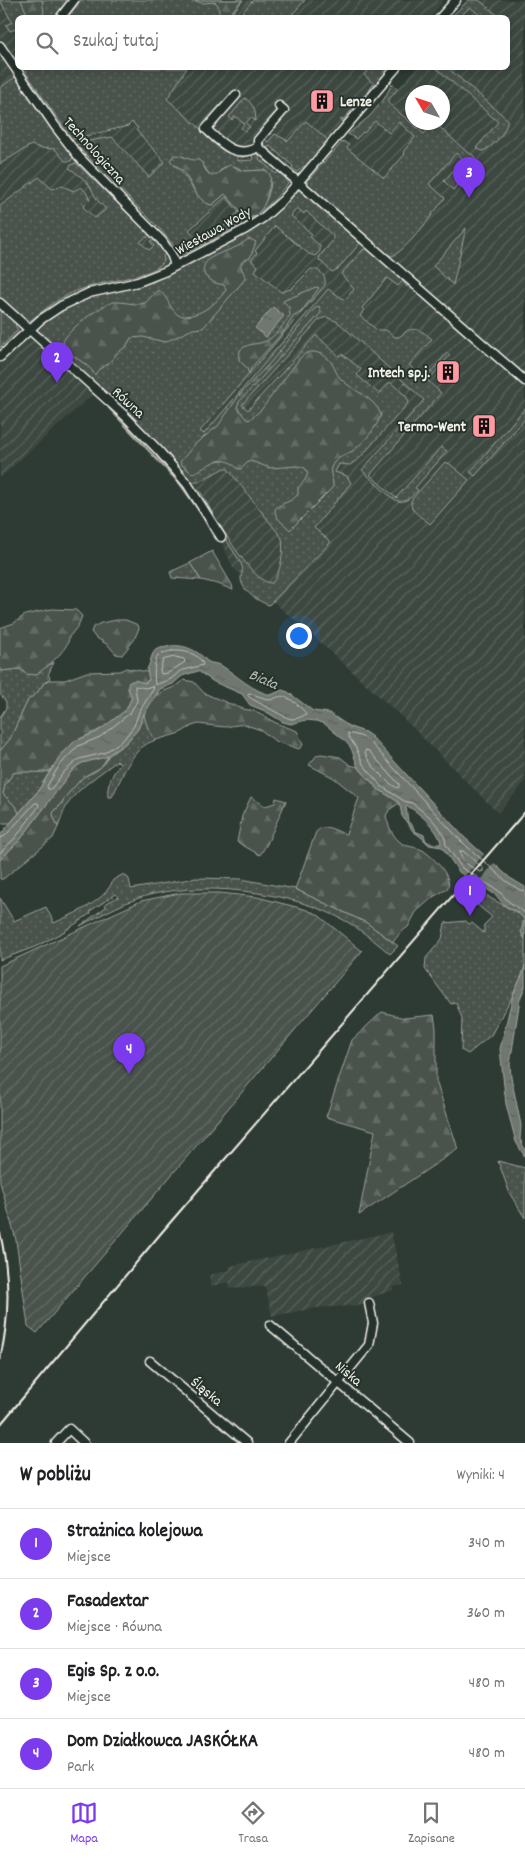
<!DOCTYPE html>
<html lang="pl">
<meta charset="utf-8">
<style>
:root{--surface:#fff;--page:#f6f6f6;--text:#202124;--muted:#757577;--line:#e0e0e0;--accent:#7c3aed}
body{margin:0;font-family:Dekko,sans-serif;background:var(--page);color:var(--text)}
.compass{position:absolute;left:405px;top:85px;width:45px;height:45px;border-radius:50%;background:var(--surface);box-shadow:0 2px 8px #0003;rotate:309deg}
.you{position:absolute;left:298px;top:635px;width:18px;height:18px;margin:-12px;border:4px solid #fff;border-radius:50%;background:#1a73e8;box-shadow:0 0 0 8px #1a73e833}
.badge{display:grid;place-items:center;width:32px;height:32px;border-radius:50%;background:var(--accent);color:#fff;font-size:16px;font-weight:700}
.pin{position:absolute;translate:-50% -41px;filter:drop-shadow(0 1px 2px #0008)}
.pin::after{content:'';position:absolute;top:26px;width:18px;height:15px;background:inherit;clip-path:polygon(0 0,100% 0,50% 100%)}
.list{margin:0;padding:0;list-style:none}
h2{display:flex;justify-content:space-between;align-items:center;height:65px;margin:0;padding:0 20px;font-size:21px}
h2 small{font-size:16px;font-weight:400;color:var(--muted)}
.list li{display:grid;grid-template-columns:32px 1fr auto;gap:15px;align-items:center;box-sizing:border-box;height:70px;padding:0 20px;border-top:1px solid var(--line)}
.list b{display:block;font-size:19px;white-space:nowrap}
.list p{margin:0;font-size:16px;white-space:nowrap;color:var(--muted)}
.list em{font-size:16px;font-style:normal;color:var(--muted)}
.icon{flex:none;width:28px;height:28px;fill:none;stroke:currentColor;stroke-width:2;stroke-linecap:round;stroke-linejoin:round}
.map{position:relative;flex:none;width:525px;height:1443px;overflow:hidden}
.search{position:absolute;background:var(--surface);box-shadow:0 2px 8px #0003;left:15px;right:15px;top:15px;height:55px;display:flex;align-items:center;gap:12px;box-sizing:border-box;padding:0 18px;border-radius:8px;color:var(--muted);font-size:19px}
.sheet{height:345px;background:var(--surface)}
nav{display:flex;justify-content:space-around;align-items:center;box-sizing:border-box;height:70px;border-top:1px solid var(--line);background:var(--surface);font-size:14px;color:var(--muted)}
nav a{display:grid;justify-items:center;gap:2px}
nav .on{color:var(--accent)}
.map>svg:first-child{display:block}
.industrial{fill:url(#industrial-furrows);fill-rule:evenodd}
.grass{fill:url(#grass-dots);stroke:#9ea29a}
.forest{fill:url(#forest-firs);stroke:#9ea29a}
.garden{fill:url(#garden-furrows);stroke:#9ea29a}
.water{fill:url(#water-ripples);stroke:#a4a8a0;fill-rule:evenodd}
.pier{fill:#2e3b34}
.lines{fill:none;stroke-linecap:round;stroke-linejoin:round}
.shore{stroke:#bfc0b8;stroke-width:1}
.stream{stroke:#a4a8a0;stroke-width:2}
.minor-casing{stroke:#f4f1e8;stroke-width:11}
.minor{stroke:#26332d;stroke-width:8}
.rail{stroke:#f4f1e8;stroke-width:2}
.labels{text-anchor:middle;stroke-width:4;stroke-linejoin:round;paint-order:stroke}
.poi-label{font-size:15px;font-weight:bold;fill:#f4f1e8;stroke:#26332d;text-anchor:end}
.street-label{font-size:15px;fill:#f4f1e8;stroke:#26332d}
.water-label{font-size:16px;font-style:italic;fill:#b8bab2;stroke:#26332d}
</style>
<div class="map">
<svg width="525" height="1443" viewBox="0 0 525 1443">
<defs>
<pattern id="industrial-furrows" width="10" height="10" patternUnits="userSpaceOnUse" patternTransform="scale(1.25)"><rect width="10" height="10" fill="#3c4841"/><path d="M-1 1l2-2M0 10L10 0M9 11l2-2" fill="none" stroke="#59635c"/></pattern>
<pattern id="grass-dots" width="8" height="8" patternUnits="userSpaceOnUse" patternTransform="scale(1.25)"><rect width="8" height="8" fill="#48524c"/><path d="M2 2h.1M6 6h.1" fill="none" stroke="#636b66" stroke-width="1.8" stroke-linecap="round"/></pattern>
<pattern id="forest-firs" width="22" height="20" patternUnits="userSpaceOnUse" patternTransform="scale(1.25)"><rect width="22" height="20" fill="#48524c"/><path d="M5 1l3.5 6h-7zM16 11l3.5 6h-7z" fill="#636b66"/></pattern>
<pattern id="garden-furrows" width="10" height="10" patternUnits="userSpaceOnUse" patternTransform="scale(1.25)"><rect width="10" height="10" fill="#48524c"/><path d="M-1 1l2-2M0 10L10 0M9 11l2-2" fill="none" stroke="#636b66"/></pattern>
<pattern id="water-ripples" width="26" height="14" patternUnits="userSpaceOnUse" patternTransform="scale(1.25)"><rect width="26" height="14" fill="#6f7770"/><path d="M2 4q2-2 4 0t4 0M15 11q2-2 4 0t4 0" fill="none" stroke="#5c605b"/></pattern>
</defs>
<rect width="100%" height="100%" fill="#2e3b34"/>
<filter id="ink" filterUnits="userSpaceOnUse"><feTurbulence type="fractalNoise" baseFrequency=".02" numOctaves="2"/><feDisplacementMap in="SourceGraphic" scale="10" xChannelSelector="R" yChannelSelector="G"/><feConvolveMatrix kernelMatrix="1 2 1 2 8 2 1 2 1" color-interpolation-filters="sRGB"/></filter>
<g filter="url(#ink)">
<!-- industrial -->
<path class="industrial" d="M 0,0 L 443,0 L 431,18 L 18,18 L 18,68 L 387,68 L 312,157 L 246,229 L 164,272 L 89,293 L 46,316 L 30,331 L 93,394 L 0,478 L 0,294 L 39,177 L 0,206 Z
M 466,0 L 525,0 L 525,782 L 498,813 L 407,722 L 309,632 L 233,568 L 222,543 L 221,537 L 201,505 L 147,439 L 247,266 L 255,243 L 303,190 L 418,290 L 424,284 L 311,185 L 360,128 L 366,125 L 416,68 L 508,68 L 508,18 L 451,17 ZM 412,92 L 442,92 L 442,122 L 412,122 Z
M 391,1232 L 403,1285 L 393,1287 L 393,1290 L 364,1300 L 366,1305 L 316,1308 L 272,1316 L 265,1286 L 230,1289 L 229,1282 L 211,1286 L 209,1275 L 230,1270 L 230,1266 Z"/>
<!-- grass -->
<path class="grass" d="M 0,0 L 69,0 L 55,17 L 18,18 L 17,31 L 16,29 L 10,31 L 6,25 L 12,22 Z
M 81,0 L 243,0 L 229,17 L 67,18 Z
M 253,0 L 305,0 L 290,17 L 241,17 L 239,16 Z
M 469,0 L 479,0 L 500,17 L 482,17 L 470,7 L 460,17 L 451,17 Z
M 27,68 L 187,68 L 167,99 L 227,152 L 237,156 L 238,161 L 253,160 L 252,154 L 261,154 L 259,159 L 276,174 L 280,170 L 286,175 L 285,177 L 288,183 L 274,200 L 258,214 C 266,203 278,179 265,170 L 244,171 L 234,166 L 224,167 L 216,175 L 213,175 L 209,174 L 202,163 L 189,160 L 183,156 L 174,165 C 188,174 195,202 212,205 L 225,194 L 250,218 L 255,216 L 210,241 L 208,235 L 222,228 L 239,212 L 226,197 L 189,230 L 198,240 L 203,238 L 206,243 L 184,254 L 179,253 L 161,230 L 76,145 L 82,142 L 112,137 L 149,177 L 165,162 L 136,130 L 138,128 L 132,122 L 128,126 L 72,139 L 26,73 Z
M 370,68 L 383,68 L 385,73 L 384,77 L 345,121 L 341,122 L 341,119 L 343,120 L 374,84 L 364,75 Z
M 436,68 L 448,68 L 507,119 C 509,129 492,149 482,151 L 476,148 L 498,122 Z
M 15,77 L 51,129 L 73,157 L 71,161 L 65,161 L 55,149 L 40,148 L 31,145 L 0,164 L 0,88 Z
M 392,84 L 398,88 L 387,102 L 424,134 L 435,123 L 467,152 L 473,155 L 476,159 L 472,167 L 456,153 L 429,184 L 445,198 C 433,213 409,248 392,256 L 387,254 L 307,184 L 307,178 L 309,179 L 343,141 L 349,145 L 347,148 L 384,178 L 405,154 L 403,152 L 415,137 L 399,122 L 389,133 L 375,121 L 364,133 L 363,132 L 356,139 L 348,134 L 370,116 L 384,99 Z
M 245,98 C 253,104 257,111 255,121 L 251,117 L 246,123 L 250,127 L 245,131 L 241,128 L 244,124 L 235,116 L 232,120 L 229,117 Z
M 306,121 L 328,140 L 306,167 L 304,166 L 297,172 L 292,168 L 293,166 L 270,146 L 266,149 L 263,142 L 264,138 L 268,142 L 275,134 L 288,141 Z
M 461,161 L 471,169 L 453,190 L 444,181 Z
M 76,163 L 149,234 L 147,238 L 146,237 L 140,242 L 149,250 L 154,246 L 150,241 L 155,240 L 165,254 L 163,256 L 164,260 C 160,268 150,271 142,274 C 122,280 102,282 82,289 C 62,295 46,308 30,321 L 22,317 L 20,319 L 0,301 L 0,206 L 39,177 L 52,189 L 62,186 L 74,191 L 81,187 L 86,192 L 90,200 L 83,207 L 95,218 L 106,209 C 97,201 96,198 91,188 C 86,180 77,173 69,168 L 71,165 Z
M 298,189 L 302,189 L 361,242 L 338,269 L 332,272 L 319,260 L 320,256 L 333,240 L 333,236 L 306,211 L 304,214 L 297,208 L 291,216 L 312,234 L 310,237 L 320,246 L 320,251 L 315,256 L 309,254 L 275,226 L 255,251 L 257,253 L 251,260 L 258,266 L 255,271 L 281,292 L 291,289 L 311,269 C 320,269 327,276 325,285 L 200,431 L 204,434 L 328,289 L 345,300 L 354,289 L 341,274 L 363,250 L 369,248 L 408,281 L 407,287 L 403,281 L 398,286 L 387,278 L 362,308 L 364,310 L 360,316 L 377,330 L 386,330 L 395,337 C 401,337 401,335 406,332 C 415,325 425,333 432,339 L 409,365 L 425,379 L 447,353 L 450,355 L 428,381 L 441,393 L 370,475 L 396,498 L 441,447 L 447,451 L 415,488 L 418,490 C 413,496 406,503 398,501 C 392,500 368,476 362,470 L 424,400 L 338,322 L 326,317 L 319,320 L 242,405 L 248,410 L 316,335 L 339,356 L 342,354 L 361,369 L 357,375 L 379,394 L 390,382 L 406,396 L 409,402 L 360,458 L 350,465 L 339,464 L 335,472 L 347,476 L 351,483 L 314,528 L 331,542 L 269,605 C 259,602 241,591 241,578 C 242,567 245,572 239,560 L 195,491 L 200,491 C 210,509 252,585 272,583 C 281,573 284,551 282,538 L 228,469 L 224,468 L 198,482 L 190,482 L 37,330 L 40,326 L 57,313 L 77,302 L 105,293 L 139,287 L 155,281 L 244,235 L 276,213 Z
M 466,228 L 453,285 L 433,266 Z
M 0,307 L 17,323 L 15,325 L 18,330 L 0,348 Z
M 525,408 L 525,419 L 475,476 L 470,472 Z
M 445,462 L 450,464 L 469,480 L 430,524 C 422,517 407,510 412,499 Z
M 190,563 L 201,580 L 172,578 L 170,572 Z
M 54,662 L 48,675 L 50,677 L 49,680 L 44,683 L 37,693 L 28,700 L 10,739 L 0,751 L 0,717 L 6,708 L 6,702 L 0,694 L 0,671 L 20,669 L 26,674 L 36,675 L 43,668 Z
M 144,714 C 145,722 150,735 156,740 C 131,747 123,776 112,797 L 108,797 C 106,785 113,773 120,764 L 117,761 C 100,774 79,787 67,805 C 63,812 61,820 58,827 L 53,815 L 54,810 L 59,807 L 66,796 L 83,777 L 96,771 L 104,764 L 108,756 L 126,743 L 138,729 Z
M 50,771 L 38,791 L 19,813 C 15,804 9,801 3,794 L 5,785 L 13,773 C 25,770 38,774 50,771 Z
M 124,874 L 129,879 L 131,889 L 196,878 L 241,879 L 295,889 L 367,923 L 398,946 L 390,954 C 380,945 368,936 357,928 C 306,893 212,881 153,894 C 127,900 103,914 80,926 L 106,907 L 105,904 L 118,897 L 116,894 L 90,911 L 91,913 L 65,931 L 37,946 L 0,960 L 0,898 L 14,921 L 46,907 L 54,923 C 75,913 105,902 113,880 Z
M 477,886 L 490,898 L 518,913 L 524,919 L 522,935 L 525,939 L 525,965 L 523,973 L 513,995 L 491,1035 L 468,1054 L 461,1050 L 462,1018 L 456,1003 L 451,1004 L 425,969 L 426,958 L 442,939 L 445,923 L 466,921 L 469,924 L 472,923 L 484,933 L 484,925 L 492,917 L 475,903 L 473,904 L 472,907 L 460,903 Z
M 498,1161 L 525,1168 L 525,1218 L 510,1194 Z"/>
<!-- forest -->
<path class="forest" d="M 21,0 L 42,0 L 44,12 L 43,15 L 27,14 Z
M 190,0 L 242,0 L 227,17 L 220,18 L 218,5 L 215,2 L 203,3 Z
M 174,155 C 185,155 187,161 199,160 C 204,164 204,170 209,174 C 216,179 223,167 230,165 L 244,171 L 265,170 C 273,175 270,179 269,188 C 266,201 264,212 250,218 L 245,216 L 225,194 L 212,205 C 196,202 191,180 182,170 C 178,166 173,165 170,160 Z
M 250,239 L 256,242 L 250,258 C 233,263 245,269 245,279 L 203,328 L 193,329 L 165,342 L 143,337 L 131,338 L 126,347 C 115,353 116,356 108,364 C 103,368 98,368 95,375 C 87,360 69,359 63,342 C 66,331 102,304 114,302 C 123,301 133,305 141,304 C 150,303 151,293 159,290 C 168,297 169,308 178,315 C 195,320 217,304 226,290 L 224,285 L 215,283 L 205,276 C 197,257 224,253 236,247 C 242,245 245,240 250,239 Z
M 316,287 L 319,288 L 301,312 L 293,317 L 284,331 L 251,368 L 249,375 L 247,368 L 239,360 L 240,350 C 252,341 254,346 266,341 C 273,339 287,321 290,315 L 289,307 L 283,301 Z
M 319,306 L 321,313 L 318,316 L 239,402 L 237,407 L 246,419 L 249,420 L 261,410 L 300,358 C 306,352 312,350 321,354 C 333,359 333,369 340,378 C 352,391 375,397 381,415 C 377,427 365,441 355,449 C 348,455 334,457 331,468 C 329,474 334,480 333,487 L 290,530 C 283,522 275,520 275,509 C 281,502 292,503 298,494 L 298,488 L 305,480 L 308,473 L 305,468 L 298,466 L 270,468 L 251,461 L 248,462 L 241,469 L 238,469 C 235,467 233,463 229,462 C 215,455 204,471 192,473 L 182,465 L 180,462 L 195,444 L 218,426 L 240,394 L 270,363 L 314,309 Z
M 212,551 L 232,585 L 233,590 L 218,584 L 201,580 L 190,563 Z
M 52,609 L 76,610 L 82,616 L 78,626 L 69,637 C 69,650 46,667 36,675 L 26,674 L 20,669 L 0,671 L 0,628 L 14,623 L 25,615 Z
M 117,620 L 126,620 L 138,625 L 139,628 L 134,640 L 122,655 L 116,654 L 108,645 L 95,637 L 91,632 L 93,627 L 101,623 Z
M 126,668 L 147,672 L 150,678 L 145,683 L 131,681 L 128,689 L 132,697 L 126,710 L 103,728 L 75,741 L 63,753 L 50,771 C 37,774 25,770 13,773 L 5,785 L 3,794 C 9,801 15,804 19,813 L 10,823 L 0,823 L 0,751 L 10,739 L 28,700 L 37,693 L 44,683 L 49,680 L 65,680 L 87,672 L 120,671 Z
M 184,680 L 194,682 L 204,693 L 213,697 L 243,709 L 254,711 L 276,723 L 297,731 L 303,745 L 299,749 L 275,741 L 261,730 L 243,724 L 225,727 L 198,724 L 192,726 L 180,733 L 156,740 C 150,735 145,722 144,714 L 155,695 L 174,687 Z
M 321,754 L 340,757 L 350,765 L 358,767 L 378,789 L 397,801 L 399,803 L 389,810 L 386,816 C 388,825 392,835 399,841 C 406,848 416,846 424,851 C 434,858 454,878 447,889 L 433,897 L 416,912 L 408,927 L 401,932 L 393,942 L 367,923 L 295,889 L 316,832 C 326,822 334,831 346,834 L 359,798 L 334,778 L 309,765 L 317,755 Z
M 108,756 L 101,767 L 83,777 L 66,796 L 59,807 L 54,810 L 53,815 L 58,827 L 53,838 L 3,879 L 0,879 L 0,860 L 20,840 L 74,768 L 82,763 Z
M 251,797 L 265,806 L 275,803 L 276,798 L 286,801 L 267,844 L 260,855 L 237,842 L 242,816 Z
M 382,1012 L 404,1018 L 434,1015 L 436,1028 L 436,1081 L 458,1149 L 359,1215 L 375,1131 L 326,1117 L 352,1040 Z"/>
<!-- garden -->
<path class="garden" d="M 180,893 L 220,893 L 257,897 L 304,909 L 317,914 L 362,951 L 37,1333 L 28,1326 L 16,1240 L 0,1182 L 0,966 L 141,901 Z"/>
<!-- water -->
<path class="water" d="M 273,307 L 284,316 L 266,337 L 255,328 Z
M 170,646 C 185,644 198,651 207,661 C 211,664 217,663 222,666 C 236,675 254,692 271,695 L 282,690 L 288,692 L 313,711 L 329,713 L 350,727 L 365,732 L 372,737 L 464,837 L 510,878 L 525,887 L 525,939 L 521,932 L 524,919 L 518,913 L 504,905 L 496,895 L 459,872 L 442,847 L 429,845 L 421,837 L 413,831 L 402,816 L 400,805 L 397,801 L 378,789 L 358,767 L 351,748 L 345,741 L 325,724 L 316,721 L 306,720 L 291,724 L 283,722 L 265,711 L 250,705 L 242,694 L 214,682 L 198,671 L 182,676 L 173,684 L 160,689 L 144,714 L 138,729 L 126,743 L 105,757 L 82,763 L 74,768 L 20,840 L 0,860 L 0,835 L 38,791 L 55,764 L 63,753 L 75,741 L 97,732 L 126,710 L 132,697 L 128,689 L 128,683 L 135,680 L 145,683 L 149,680 L 147,669 C 151,663 151,652 157,649 C 161,647 166,648 170,646 ZM 407,806 C 419,812 440,831 441,844 L 432,844 L 426,841 L 424,835 L 415,831 L 412,825 L 408,822 L 406,807 Z
M 525,965 L 525,987 L 520,999 L 510,1064 L 511,1077 L 521,1125 L 520,1139 L 525,1150 L 525,1157 L 516,1142 L 506,1104 L 500,1049 L 513,995 L 523,973 Z"/>
<!-- pier -->
<path class="pier" d="M 486,852 L 496,861 L 476,885 L 463,878 Z"/>
<g class="lines">
<!-- shore -->
<path class="shore" d="M 172,651 C 183,650 200,653 203,665 L 180,671 L 171,679 L 155,685 C 154,679 153,657 160,654 C 163,652 168,652 172,651 Z
M 175,657 L 184,659 L 185,662 L 168,673 L 161,674 L 160,670 L 163,660 Z
M 135,686 L 145,688 L 152,686 L 154,688 L 139,712 L 134,726 L 123,740 L 104,753 L 79,759 L 64,772 L 51,789 L 48,789 L 47,786 L 59,766 L 78,746 L 100,737 L 130,713 L 137,701 Z
M 249,693 L 270,700 C 274,699 279,696 282,696 C 288,696 304,709 306,714 C 302,717 297,719 291,719 C 286,718 251,699 248,696 Z
M 366,750 L 369,751 L 399,784 L 399,787 L 397,788 C 386,782 369,764 365,753 Z
M 0,838 L 5,836 L 35,803 L 38,803 L 39,806 L 16,837 L 0,853
M 460,851 L 463,851 L 483,868 L 483,871 L 480,872 C 471,867 460,862 460,851 Z
M 525,891 L 520,890 L 506,881 L 461,841 L 369,741 L 360,736 L 348,733 L 348,736 L 355,746 L 363,764 L 381,786 L 404,801 L 412,803 L 430,817 L 441,830 L 445,839 L 446,845 L 462,868 L 499,891 L 508,901 L 525,913"/>
<!-- stream -->
<path class="stream" d="M 109,408 L 180,484 L 202,515 L 215,539"/>
<defs>
<path id="minor" d="M 60,18 L 74,0
M 440,18 L 456,0
M 0,46 L 55,126 L 79,157 L 162,241 L 172,256 L 175,266
M 236,95 L 206,129 C 221,143 236,160 258,147
M 279,106 L 284,110 L 258,140 L 258,147 L 525,381
M 0,303 L 124,415 L 159,451 L 188,485 L 221,537
M 0,357 L 40,320 L 61,306 L 89,293 L 138,282 L 166,271 L 246,229 L 263,218 L 283,200 L 396,68
M 270,1325 L 410,1443
M 150,1361 L 247,1443
M 56,1443 L 69,1429 L 84,1443
M 289,1443 L 369,1345 L 373,1323 L 369,1303"/>
</defs>
<!-- minor casing -->
<use href="#minor" class="minor-casing"/>
<!-- minor -->
<use href="#minor" class="minor"/>
<!-- rail -->
<path class="rail" d="M 0,1233 C 10,1275 10,1317 0,1359
M 0,1425 L 162,1232 L 525,812"/>
</g>
</g>
<!-- icons -->
<defs>
<symbol id="building-square" viewBox="-11 -11 22 22"><rect x="-9" y="-9" width="18" height="18" rx="4" fill="#ff9aa2" stroke="#26332d"/><path d="M-4-6H4V6H1V3H-1V6H-4ZM-2.5-4.3h1.7v1.8h-1.7ZM.8-4.3h1.7v1.8H.8ZM-2.5-1h1.7V.8h-1.7ZM.8-1h1.7V.8H.8Z" fill="#111"/></symbol>
</defs>
<g fill-rule="evenodd">
<use href="#building-square" x="308" y="87" width="28" height="28"/>
<use href="#building-square" x="434" y="358" width="28" height="28"/>
<use href="#building-square" x="470" y="412" width="28" height="28"/>
</g>
<g class="labels">
<!-- poi labels -->
<g class="poi-label">
<text x="340" y="106" text-anchor="start">Lenze</text>
<text x="430" y="377">Intech sp.j.</text>
<text x="466" y="431">Termo-Went</text>
</g>
<!-- street labels -->
<g class="street-label">
<text transform="translate(95 150) rotate(48)" y="5">Technologiczna</text>
<text transform="translate(213 230) rotate(-29)" y="5">Wiesława Wody</text>
<text transform="translate(129 402) rotate(43)" y="5">Równa</text>
<text transform="translate(349 1373) rotate(40)" y="5">Niska</text>
<text transform="translate(207 1391) rotate(40)" y="5">Śląska</text>
</g>
<!-- water labels -->
<g class="water-label">
<text transform="translate(264 678) rotate(23)" y="6">Biała</text>
</g>
</g>
</svg>
<svg class="compass" viewBox="-18 -18 36 36"><path d="M0-13l5 13h-10z" fill="#e53935"/><path d="M0 13l5-13h-10z" fill="#757577"/></svg>
<div class="you"></div>
<div class="pin badge" style="left:470px;top:916px">1</div>
<div class="pin badge" style="left:57px;top:383px">2</div>
<div class="pin badge" style="left:469px;top:198px">3</div>
<div class="pin badge" style="left:129px;top:1074px">4</div>
<div class="search"><svg class="icon" aria-label="search" viewBox="0 0 24 24"><circle cx="10" cy="10" r="6"/><path d="M15 15l6 6"/></svg>Szukaj tutaj</div>
</div>
<section class="sheet">
<h2>W pobliżu<small>Wyniki: 4</small></h2>
<ul class="list">
<li><span class="badge">1</span><div><b>Strażnica kolejowa</b><p>Miejsce</p></div><em>340 m</em></li>
<li><span class="badge">2</span><div><b>Fasadextar</b><p>Miejsce · Równa</p></div><em>360 m</em></li>
<li><span class="badge">3</span><div><b>Egis Sp. z o.o.</b><p>Miejsce</p></div><em>480 m</em></li>
<li><span class="badge">4</span><div><b>Dom Działkowca JASKÓŁKA</b><p>Park</p></div><em>480 m</em></li>
</ul>
</section>
<nav>
<a class="on"><svg class="icon" aria-label="map" viewBox="0 0 24 24"><path d="M3 6l6-2 6 2 6-2v14l-6 2-6-2-6 2zM9 4v14M15 6v14"/></svg>Mapa</a>
<a><svg class="icon" aria-label="directions" viewBox="0 0 24 24"><path d="M12 3l9 9-9 9-9-9zM9 14v-3h6M13 9l2 2-2 2"/></svg>Trasa</a>
<a><svg class="icon" aria-label="saved" viewBox="0 0 24 24"><path d="M7 4h10v16l-5-4-5 4z"/></svg>Zapisane</a>
</nav>
